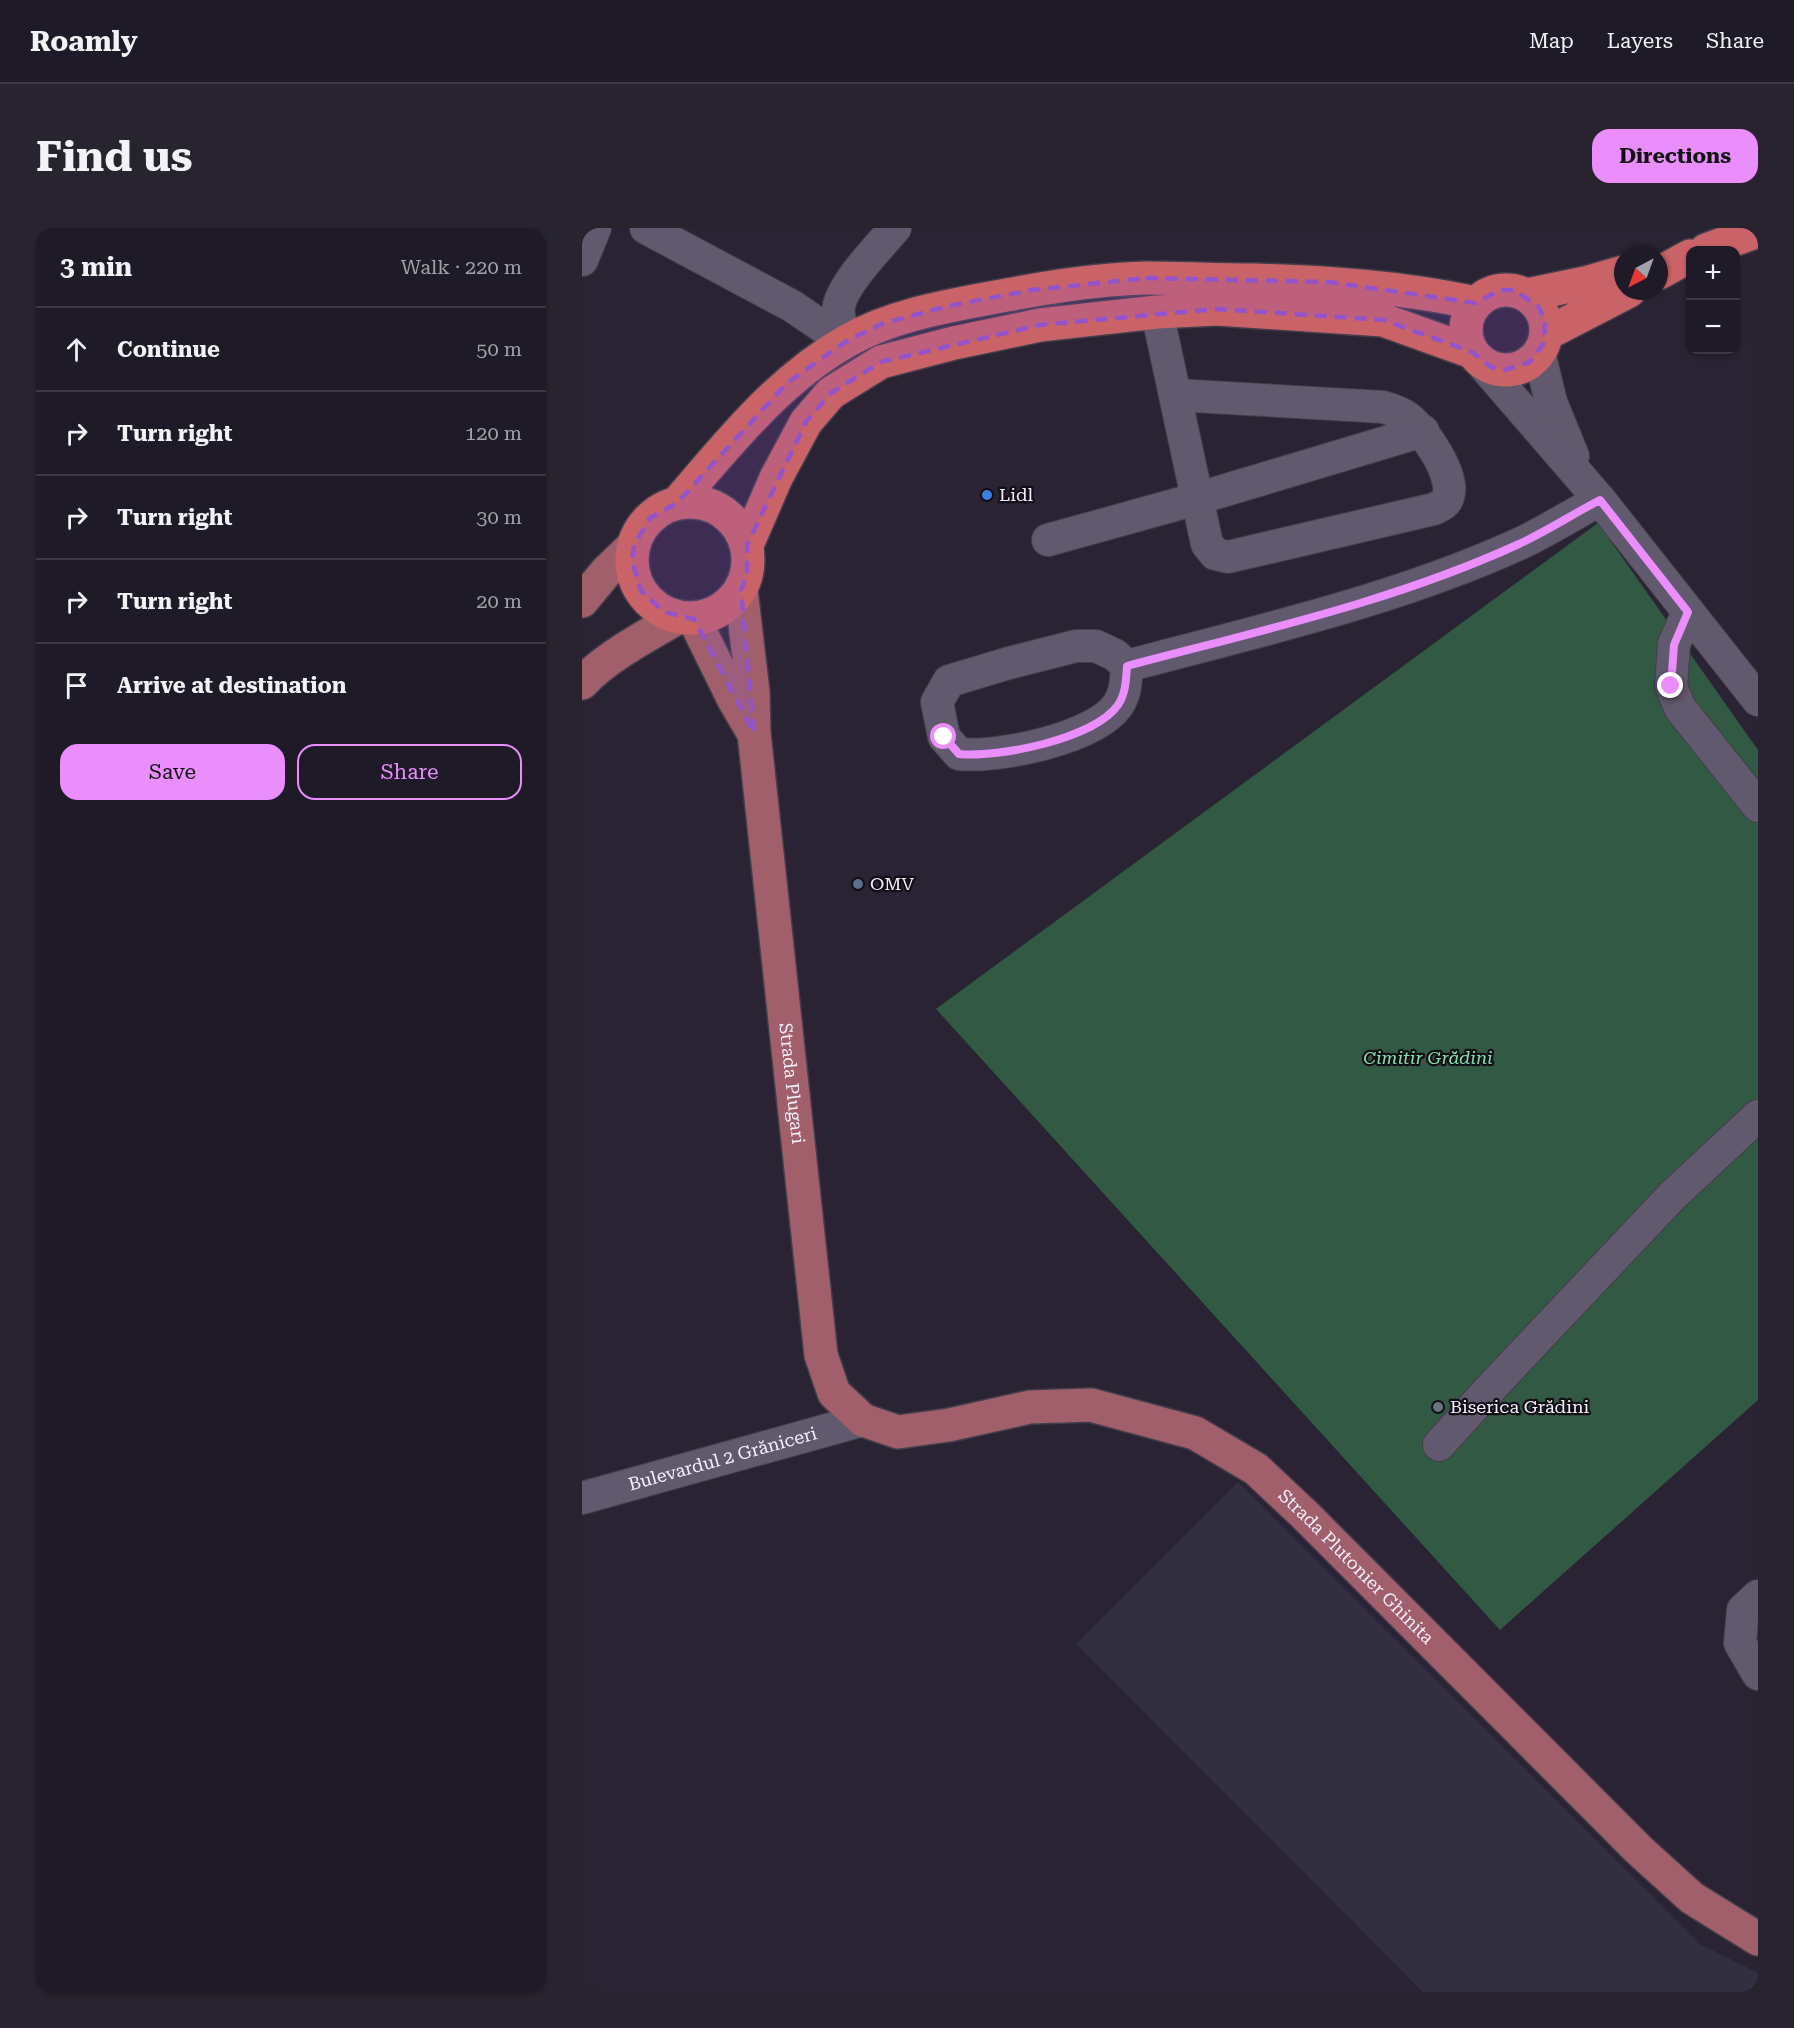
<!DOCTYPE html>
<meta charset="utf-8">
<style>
:root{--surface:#1f1a27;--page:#27232f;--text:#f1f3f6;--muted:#a1a1a7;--line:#3c3844;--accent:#ea8dfd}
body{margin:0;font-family:"Roboto Serif",serif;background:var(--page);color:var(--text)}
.controls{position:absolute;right:18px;top:18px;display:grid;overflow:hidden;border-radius:12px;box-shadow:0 2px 4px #0004}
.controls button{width:54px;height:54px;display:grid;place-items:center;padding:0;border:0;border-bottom:2px solid var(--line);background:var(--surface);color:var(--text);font:30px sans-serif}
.compass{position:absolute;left:1032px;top:18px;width:54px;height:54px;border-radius:50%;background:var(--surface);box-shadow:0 2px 4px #0004;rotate:221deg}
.stop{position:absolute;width:18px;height:18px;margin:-14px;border:4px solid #ea8dfd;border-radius:50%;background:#fff}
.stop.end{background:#ea8dfd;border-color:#fff;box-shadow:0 2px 6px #0008}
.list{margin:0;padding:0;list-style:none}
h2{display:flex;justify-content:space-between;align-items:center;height:78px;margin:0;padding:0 24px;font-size:26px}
h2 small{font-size:20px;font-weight:400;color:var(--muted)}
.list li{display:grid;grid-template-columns:39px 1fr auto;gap:18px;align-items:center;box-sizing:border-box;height:84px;padding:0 24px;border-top:2px solid var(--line)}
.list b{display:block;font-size:22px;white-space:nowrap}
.list em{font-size:20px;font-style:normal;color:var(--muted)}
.actions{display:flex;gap:12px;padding:18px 24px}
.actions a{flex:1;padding:14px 0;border:2px solid var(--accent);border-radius:18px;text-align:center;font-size:21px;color:var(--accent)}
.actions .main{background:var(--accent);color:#111}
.icon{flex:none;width:33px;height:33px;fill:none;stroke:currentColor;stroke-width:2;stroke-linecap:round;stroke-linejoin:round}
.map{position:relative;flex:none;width:1176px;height:1764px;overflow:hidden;border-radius:18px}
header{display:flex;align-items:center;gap:36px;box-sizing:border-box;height:84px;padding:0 30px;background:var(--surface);border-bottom:2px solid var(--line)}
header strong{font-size:28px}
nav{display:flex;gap:33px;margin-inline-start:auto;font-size:21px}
.intro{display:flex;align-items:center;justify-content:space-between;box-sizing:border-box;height:144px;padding:0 36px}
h1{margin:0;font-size:42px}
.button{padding:15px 27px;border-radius:18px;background:var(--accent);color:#111;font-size:21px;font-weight:700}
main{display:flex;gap:36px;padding:0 36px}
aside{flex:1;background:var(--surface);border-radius:18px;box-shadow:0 2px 4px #0004}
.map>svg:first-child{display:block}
.industrial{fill:#322f40}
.green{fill:#325943}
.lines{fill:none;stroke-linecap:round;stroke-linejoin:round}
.minor-casing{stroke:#443e4c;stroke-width:34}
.major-casing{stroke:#443e4c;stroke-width:36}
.highway-casing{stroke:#443e4c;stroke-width:36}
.minor{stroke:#615a6e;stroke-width:32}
.major{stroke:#a05f6a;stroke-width:33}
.highway{stroke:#ca6368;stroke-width:33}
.route{stroke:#ea8dfd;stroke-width:8}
.marked{fill:#9353cb;fill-opacity:0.2;stroke:#9353cb;stroke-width:4.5;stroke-dasharray:12 8;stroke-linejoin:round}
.shop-dot{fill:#3f7fe0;stroke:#110e16;stroke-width:2}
.service-dot{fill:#5c6f8a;stroke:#110e16;stroke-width:2}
.worship-dot{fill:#6b7280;stroke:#110e16;stroke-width:2}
.labels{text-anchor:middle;stroke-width:4.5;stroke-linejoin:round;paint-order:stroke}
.poi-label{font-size:18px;fill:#f4f0fc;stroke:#110e16;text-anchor:start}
.park-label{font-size:18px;font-style:italic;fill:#83e3ad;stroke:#110e16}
.street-label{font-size:18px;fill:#f4f0fc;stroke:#110e16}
</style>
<header>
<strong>Roamly</strong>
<nav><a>Map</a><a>Layers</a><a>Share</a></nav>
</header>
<div class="intro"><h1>Find us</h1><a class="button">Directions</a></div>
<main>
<aside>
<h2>3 min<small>Walk · 220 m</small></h2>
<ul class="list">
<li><svg class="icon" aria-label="ahead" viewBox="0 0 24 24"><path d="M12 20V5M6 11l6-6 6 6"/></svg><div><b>Continue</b></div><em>50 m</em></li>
<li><svg class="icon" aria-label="right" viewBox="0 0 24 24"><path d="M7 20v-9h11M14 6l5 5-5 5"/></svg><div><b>Turn right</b></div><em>120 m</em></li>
<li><svg class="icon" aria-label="right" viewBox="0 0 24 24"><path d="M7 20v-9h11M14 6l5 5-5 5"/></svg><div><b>Turn right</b></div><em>30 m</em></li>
<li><svg class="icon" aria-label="right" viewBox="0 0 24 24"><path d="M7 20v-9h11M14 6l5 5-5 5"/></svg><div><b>Turn right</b></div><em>20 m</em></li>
<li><svg class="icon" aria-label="arrive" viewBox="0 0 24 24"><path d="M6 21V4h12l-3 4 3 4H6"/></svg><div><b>Arrive at destination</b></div></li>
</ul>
<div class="actions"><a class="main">Save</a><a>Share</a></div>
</aside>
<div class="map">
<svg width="1176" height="1764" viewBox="0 0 1176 1764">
<rect width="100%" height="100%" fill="#292334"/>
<!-- industrial -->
<path class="industrial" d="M 656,1254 L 1118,1716 L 1176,1745 L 1176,1764 L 841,1764 L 494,1416 Z"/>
<!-- green -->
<path class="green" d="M 1016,295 L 1176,522 L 1176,1172 L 918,1402 L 354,781 Z"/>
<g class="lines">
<defs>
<g id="minor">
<path d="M 64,0 L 210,78 L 263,114"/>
<path d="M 0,32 L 13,0"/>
<path d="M 575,84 L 625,316 L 633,326 L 646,329 L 852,281 C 858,278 864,276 866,269 C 874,248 841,199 823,188 C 817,184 808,181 801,179 L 593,167"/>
<path d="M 263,114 C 261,104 255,87 257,77 C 263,53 297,19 313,0"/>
<path d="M 957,124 L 969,174 L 991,228"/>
<path d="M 897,132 L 1018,272 L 1176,472"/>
<path d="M 466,312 L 614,271 L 841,203"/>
<path d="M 1106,384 L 1092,416 L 1089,458 L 1098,480 L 1176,578"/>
<path d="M 545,438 C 544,452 544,465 536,477 C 512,511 416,530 377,526 L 362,509 L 355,474 L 367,453 L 427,435 L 494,418 L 514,418 L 533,427 L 545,438 C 676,403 814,372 937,316 C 965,303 991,286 1018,272"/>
<path d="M 857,1217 L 905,1164 L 1090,968 L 1176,888"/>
<path id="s1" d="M 0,1270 L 281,1192"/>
<path d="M 1176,1368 L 1161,1382 L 1158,1415 L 1176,1446"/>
</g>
<g id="major">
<path id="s2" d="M 159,362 L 171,464 L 172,505 L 239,1127 L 252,1165 L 281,1192 L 316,1204 L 367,1197 L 448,1179 L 509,1177 L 613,1205 L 674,1241 L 723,1287 L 1057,1622 L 1110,1670 L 1176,1711"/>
<path d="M 0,373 L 24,344 L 52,317"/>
<path d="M 112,391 L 152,472 L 169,501"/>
<path d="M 0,455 C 24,429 66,407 97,389"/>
</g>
<path id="highway" d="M 1124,22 L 1176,3
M 1077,45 L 1108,28
M884 102a40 40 0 1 1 80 0a40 40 0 1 1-80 0Z
M 945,67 L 1003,55 L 1041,44
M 964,106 L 1047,63
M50 332a58 58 0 1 1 116 0a58 58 0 1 1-116 0Z
M 95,275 C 146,216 196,152 265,113 C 307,89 355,80 403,71 C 456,61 511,51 565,50 C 599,50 634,52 669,52 C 745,54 819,59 894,75
M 165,317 L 194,250 L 224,194 L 249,165 L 299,134 L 372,115 L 458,97 L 575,84 L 635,81 L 801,92 L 890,124"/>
</defs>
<!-- minor casing -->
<use href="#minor" class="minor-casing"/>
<!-- major casing -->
<use href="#major" class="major-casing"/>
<!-- highway casing -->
<use href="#highway" class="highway-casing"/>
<!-- minor -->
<use href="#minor" class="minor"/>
<!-- major -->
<use href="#major" class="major"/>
<!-- highway -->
<use href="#highway" class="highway"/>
</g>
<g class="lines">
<!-- route -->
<path class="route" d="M 362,509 L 377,526 C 416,530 512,511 536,477 C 544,465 544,451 545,438 C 677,403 813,373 937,316 C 965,303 991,286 1018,272 L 1106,384 L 1092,417 L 1089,458"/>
</g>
<!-- marked area -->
<path class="marked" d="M 564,50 L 747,54 L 894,75 L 918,62 L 932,62 L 956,78 L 963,91 L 962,115 L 948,134 L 923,142 L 909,139 L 890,124 L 801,92 L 635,81 L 458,97 L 299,134 L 249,165 L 224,194 L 165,317 L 165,348 L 159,362 L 172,505 L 112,391 L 82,384 L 59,363 L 50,333 L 52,317 L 68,290 L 95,275 L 205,155 L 263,114 L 299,96 L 366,78 L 450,62 Z"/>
<!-- markers -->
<circle class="shop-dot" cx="405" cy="267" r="6"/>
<circle class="service-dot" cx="276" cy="656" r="6"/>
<circle class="worship-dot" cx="856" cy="1179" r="6"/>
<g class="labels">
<!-- poi labels -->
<g class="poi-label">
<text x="417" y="273">Lidl</text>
<text x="288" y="662">OMV</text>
<text x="868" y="1185">Biserica Grădini</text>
</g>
<!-- park labels -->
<g class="park-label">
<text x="846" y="836">Cimitir Grădini</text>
</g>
<!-- street labels -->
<g class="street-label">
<text dy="6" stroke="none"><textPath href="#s2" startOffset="496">Strada Plugari</textPath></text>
<text dy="6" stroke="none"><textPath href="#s1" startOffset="146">Bulevardul 2 Grăniceri</textPath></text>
<text dy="6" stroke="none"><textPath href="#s2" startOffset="1400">Strada Plutonier Ghinita</textPath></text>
</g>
</g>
</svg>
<div class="controls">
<button>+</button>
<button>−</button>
</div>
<svg class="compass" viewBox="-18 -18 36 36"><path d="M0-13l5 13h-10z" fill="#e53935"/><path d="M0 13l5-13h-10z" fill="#a1a1a7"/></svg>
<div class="stop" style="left:362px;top:509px"></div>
<div class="stop end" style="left:1089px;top:458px"></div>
</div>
</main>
